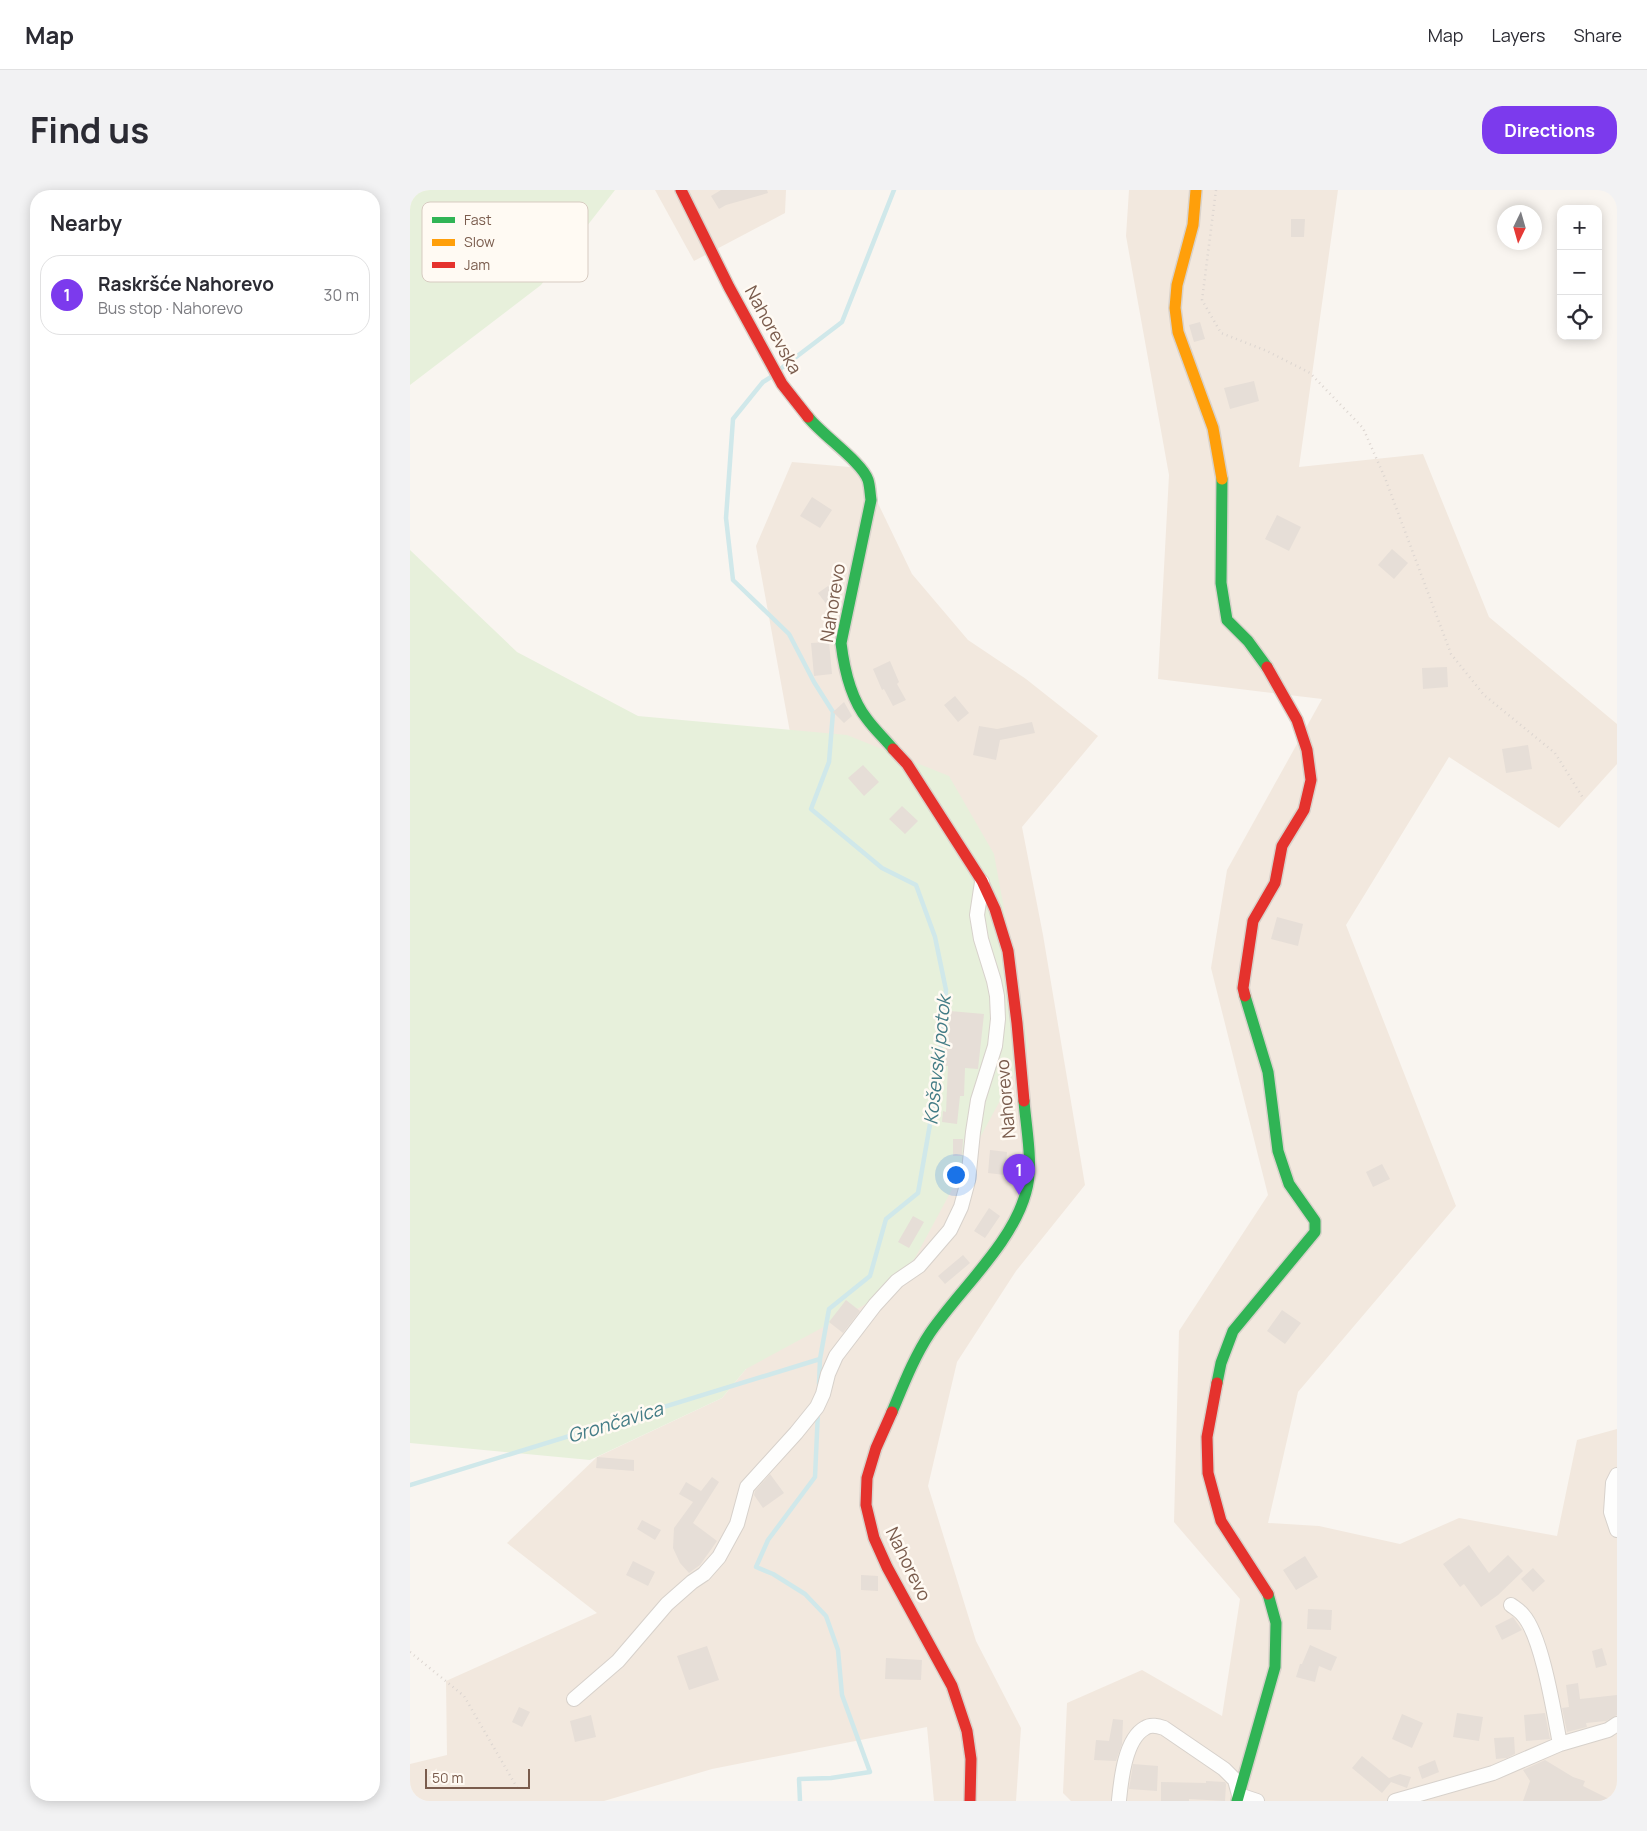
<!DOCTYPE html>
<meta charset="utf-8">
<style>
:root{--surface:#fff;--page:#f2f2f3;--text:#2b2b33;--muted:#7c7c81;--line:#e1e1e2;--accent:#7c3aed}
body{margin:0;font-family:Manrope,sans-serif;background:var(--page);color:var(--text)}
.controls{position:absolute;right:15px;top:15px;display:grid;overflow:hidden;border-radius:10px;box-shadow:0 2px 12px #0003}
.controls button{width:45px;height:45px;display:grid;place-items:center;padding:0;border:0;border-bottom:1px solid var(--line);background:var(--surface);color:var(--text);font:25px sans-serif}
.compass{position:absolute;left:1087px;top:15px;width:45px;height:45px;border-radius:50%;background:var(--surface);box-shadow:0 2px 12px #0003;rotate:185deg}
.scale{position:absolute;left:15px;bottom:12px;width:105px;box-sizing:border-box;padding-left:5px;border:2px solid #7a5c4d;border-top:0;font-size:14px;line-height:18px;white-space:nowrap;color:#7a5c4d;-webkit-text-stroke:4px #fffaf3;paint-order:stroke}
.you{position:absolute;left:545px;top:984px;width:18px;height:18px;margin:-12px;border:4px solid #fff;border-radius:50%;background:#1a73e8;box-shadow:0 0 0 8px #1a73e833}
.badge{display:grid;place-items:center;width:32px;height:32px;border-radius:50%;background:var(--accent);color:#fff;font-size:16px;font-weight:700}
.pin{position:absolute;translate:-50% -41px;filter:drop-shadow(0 1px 2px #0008)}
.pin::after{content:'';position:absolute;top:26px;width:18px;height:15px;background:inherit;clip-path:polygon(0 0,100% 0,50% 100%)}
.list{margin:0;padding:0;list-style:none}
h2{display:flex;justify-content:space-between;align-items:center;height:65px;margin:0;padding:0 20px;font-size:21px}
h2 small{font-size:16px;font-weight:400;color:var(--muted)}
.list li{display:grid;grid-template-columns:32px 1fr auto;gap:15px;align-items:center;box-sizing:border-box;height:80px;margin:0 10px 10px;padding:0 10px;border:1px solid var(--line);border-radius:20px}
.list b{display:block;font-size:19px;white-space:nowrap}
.list p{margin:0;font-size:16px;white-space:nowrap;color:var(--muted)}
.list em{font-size:16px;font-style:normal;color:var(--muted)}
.icon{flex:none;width:28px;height:28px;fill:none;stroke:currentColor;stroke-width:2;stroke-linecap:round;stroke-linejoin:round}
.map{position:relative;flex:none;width:1207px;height:1611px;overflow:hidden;border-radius:20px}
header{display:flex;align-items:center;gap:30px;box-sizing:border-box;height:70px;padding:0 25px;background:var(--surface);border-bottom:1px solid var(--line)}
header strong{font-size:24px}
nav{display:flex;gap:28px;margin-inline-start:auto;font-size:18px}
.intro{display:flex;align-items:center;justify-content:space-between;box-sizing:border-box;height:120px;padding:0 30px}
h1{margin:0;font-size:35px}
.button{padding:12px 22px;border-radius:20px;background:var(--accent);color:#fff;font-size:18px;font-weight:700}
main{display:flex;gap:30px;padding:0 30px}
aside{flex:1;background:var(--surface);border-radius:20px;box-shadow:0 2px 12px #0003}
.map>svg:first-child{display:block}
.residential{fill:#f2e8de}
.green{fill:#e7f0db}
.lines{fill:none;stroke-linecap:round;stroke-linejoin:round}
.stream{stroke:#d0e8ea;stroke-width:4.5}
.building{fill:#e6ded7}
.street-casing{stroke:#d7d1cb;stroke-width:16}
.fast-casing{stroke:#d9d2cb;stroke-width:14}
.slow-casing{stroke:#d9d2cb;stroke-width:14}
.jam-casing{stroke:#d9d2cb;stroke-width:14}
.path{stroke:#dcd5d0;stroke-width:2.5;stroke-dasharray:1 4;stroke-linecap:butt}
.street{stroke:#fefefd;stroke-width:14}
.fast{stroke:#30b455;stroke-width:11}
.slow{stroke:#ff9f0a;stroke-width:11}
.jam{stroke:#e5322d;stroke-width:11}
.labels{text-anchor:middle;stroke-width:5;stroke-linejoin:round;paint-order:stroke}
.street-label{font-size:18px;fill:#7a5c4d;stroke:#fffaf3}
.water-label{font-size:19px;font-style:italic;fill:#437c86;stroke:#fffaf3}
.key{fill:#fffaf3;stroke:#d7cbc1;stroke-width:1}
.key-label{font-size:14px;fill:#7a5c4d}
</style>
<header>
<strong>Map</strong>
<nav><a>Map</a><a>Layers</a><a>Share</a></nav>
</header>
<div class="intro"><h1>Find us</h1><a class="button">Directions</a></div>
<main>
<aside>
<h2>Nearby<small></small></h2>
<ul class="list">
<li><span class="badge">1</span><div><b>Raskršće Nahorevo</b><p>Bus stop · Nahorevo</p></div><em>30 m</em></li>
</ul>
</aside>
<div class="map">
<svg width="1207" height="1611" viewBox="0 0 1207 1611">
<rect width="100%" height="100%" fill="#f9f5f0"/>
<!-- residential -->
<path class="residential" d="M 245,0 L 376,0 L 375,23 L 284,71 Z
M 719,0 L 928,0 L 889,277 L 1013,264 L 1079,427 L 1207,534 L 1207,574 L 1149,638 L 1039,567 L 936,735 L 1046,1016 L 888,1202 L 858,1333 L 909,1336 L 990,1354 L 1049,1328 L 1147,1346 L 1167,1250 L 1207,1239 L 1207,1611 L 661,1611 L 653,1603 L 657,1513 L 732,1480 L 812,1526 L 830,1409 L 764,1332 L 769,1141 L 858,1005 L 801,778 L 817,680 L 912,509 L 748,489 L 759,285 L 716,46 Z
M 382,272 L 451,278 L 502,384 L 558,450 L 616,489 L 688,546 L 612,637 L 633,745 L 675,995 L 606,1081 L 547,1172 L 518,1296 L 566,1451 L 611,1538 L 606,1611 L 524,1611 L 517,1537 L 302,1579 L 194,1611 L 0,1611 L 0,1574 L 37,1565 L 36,1491 L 187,1423 L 97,1353 L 187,1267 L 312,1208 L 336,1179 L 390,597 L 346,356 Z"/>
<!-- green -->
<path class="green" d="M 0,0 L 205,0 L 131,95 L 0,195 Z
M 0,360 L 107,462 L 228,526 L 437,545 L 539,586 L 584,664 L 619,857 L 505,1068 L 469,1107 L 336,1179 L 312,1208 L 180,1270 L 0,1253 Z"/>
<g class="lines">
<!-- stream -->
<path class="stream" d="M 369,180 L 432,132 L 484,0
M 361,187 L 353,192 L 323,229 L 316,328 L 323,390 L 379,444 L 404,492 L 423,522 L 419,572 L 401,619 L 472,678 L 506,695 L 525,747 L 536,800 L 527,894 L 508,1003 L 476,1029 L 460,1086 L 419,1119 L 410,1169 L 409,1194
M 0,1295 L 410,1169
M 390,1611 L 389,1589 L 421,1588 L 460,1582 L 432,1505 L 428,1460 L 416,1426 L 395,1404 L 363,1384 L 346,1377 L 358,1350 L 405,1287 L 408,1221"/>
</g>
<!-- building -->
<path class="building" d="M 311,0 L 357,0 L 358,3 L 316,15 L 309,19 L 301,6 Z
M 881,29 L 895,29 L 894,47 L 881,47 Z
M 790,132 L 795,149 L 784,152 L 779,135 Z
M 844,191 L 849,211 L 820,219 L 814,198 Z
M 402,307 L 422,320 L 410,338 L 390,326 Z
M 867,325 L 891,337 L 879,361 L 855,349 Z
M 982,359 L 998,373 L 984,389 L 968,375 Z
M 418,396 L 427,407 L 417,415 L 408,403 Z
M 419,452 L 422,484 L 404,486 L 401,453 Z
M 480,471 L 489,492 L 487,494 L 496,510 L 483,516 L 474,499 L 472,500 L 463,479 Z
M 1037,477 L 1038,497 L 1013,499 L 1012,478 Z
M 545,506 L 559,523 L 548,532 L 534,515 Z
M 434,512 L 442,526 L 434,533 L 423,522 Z
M 622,532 L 625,543 L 590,550 L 586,570 L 563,565 L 569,536 L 587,539 Z
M 1118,555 L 1122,579 L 1096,583 L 1092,559 Z
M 453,575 L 469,592 L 454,606 L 438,588 Z
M 492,616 L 508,631 L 495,644 L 479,629 Z
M 867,727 L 893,734 L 888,756 L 861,749 Z
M 540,821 L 574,824 L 568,879 L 555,878 L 554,906 L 550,906 L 547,934 L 532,932 L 533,921 L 536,922 L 538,876 L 534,876 Z
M 543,949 L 553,949 L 552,966 L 543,966 Z
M 580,960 L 597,962 L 595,985 L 578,983 Z
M 972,974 L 980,989 L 963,997 L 956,982 Z
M 579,1018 L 590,1026 L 575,1048 L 564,1041 Z
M 503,1026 L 514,1032 L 499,1058 L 488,1052 Z
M 553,1065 L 560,1073 L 535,1094 L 528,1086 Z
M 436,1110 L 450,1121 L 433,1143 L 419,1132 Z
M 872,1120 L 891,1133 L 875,1154 L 857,1141 Z
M 187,1267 L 224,1270 L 224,1281 L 186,1278 Z
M 360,1284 L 374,1303 L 353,1318 L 344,1305 L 345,1301 Z
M 302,1287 L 309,1292 L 283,1333 L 307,1351 L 290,1375 L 279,1383 L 270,1373 L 263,1358 L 264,1338 L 283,1312 L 269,1304 L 276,1292 L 291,1301 Z
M 232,1330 L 251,1340 L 245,1350 L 227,1339 Z
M 1059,1355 L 1079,1383 L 1098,1365 L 1113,1381 L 1088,1405 L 1071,1417 L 1054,1394 L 1050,1397 L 1033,1374 Z
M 895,1366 L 908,1387 L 886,1400 L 873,1380 Z
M 223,1371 L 245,1382 L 238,1396 L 216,1385 Z
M 1123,1378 L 1135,1391 L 1123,1402 L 1111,1389 Z
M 451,1385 L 468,1386 L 468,1401 L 451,1400 Z
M 898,1419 L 922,1420 L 921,1440 L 897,1439 Z
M 1103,1427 L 1112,1440 L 1092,1450 L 1085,1436 Z
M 900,1455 L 927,1467 L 921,1481 L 909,1476 L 905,1492 L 886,1487 L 890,1474 L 892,1474 Z
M 297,1456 L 309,1490 L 279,1500 L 267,1466 Z
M 1192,1458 L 1197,1475 L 1186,1478 L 1182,1461 Z
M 476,1468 L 512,1470 L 511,1490 L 475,1489 Z
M 1168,1493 L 1170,1509 L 1207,1505 L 1207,1525 L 1196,1531 L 1176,1533 L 1177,1537 L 1157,1542 L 1152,1518 L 1159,1517 L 1156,1495 Z
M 109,1517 L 120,1522 L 112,1537 L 102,1532 Z
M 1047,1523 L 1073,1527 L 1069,1551 L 1043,1547 Z
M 1135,1523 L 1140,1549 L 1116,1551 L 1114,1525 Z
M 992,1524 L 1013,1533 L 1002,1558 L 982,1549 Z
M 181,1525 L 186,1547 L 165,1552 L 160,1531 Z
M 703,1529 L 713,1530 L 712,1554 L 706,1571 L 684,1570 L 686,1550 L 699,1551 Z
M 1104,1547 L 1105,1564 L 1097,1568 L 1086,1569 L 1084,1548 Z
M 952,1566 L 979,1588 L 990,1584 L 1001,1587 L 997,1598 L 981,1592 L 972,1603 L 942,1578 Z
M 1025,1570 L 1029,1582 L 1012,1589 L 1008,1577 Z
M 1135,1570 L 1163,1587 L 1175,1591 L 1173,1596 L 1203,1611 L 1113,1611 L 1120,1591 L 1113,1580 Z
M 723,1574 L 748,1576 L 747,1601 L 719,1599 Z
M 796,1591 L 815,1592 L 816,1594 L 815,1611 L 779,1609 L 779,1611 L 751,1611 L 751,1592 L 796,1593 Z"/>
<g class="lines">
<defs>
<path id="street" d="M 1207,1285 L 1203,1293 L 1201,1322 L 1207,1340
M 1101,1415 C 1105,1418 1110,1421 1113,1425 C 1132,1446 1144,1523 1150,1554
M 164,1509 L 208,1471 L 257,1414 L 282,1392 L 294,1384 L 309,1367 L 327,1334 L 337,1297 L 386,1243 L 407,1217 L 413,1204 L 418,1184 L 426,1166 L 465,1115 L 487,1091 L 509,1076 L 540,1040 L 551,1017 L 558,991 L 563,942 L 568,910 L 585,856 L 588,829 L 587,806 L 584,791 L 571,749 L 567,725 L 572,692
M 709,1610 C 711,1590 715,1549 735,1538 C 741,1534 748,1536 754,1538 L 814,1579 L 825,1590 L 829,1605 L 847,1611
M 985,1611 L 1083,1583 L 1150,1554 L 1198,1540 L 1207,1534"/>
<path id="fast" d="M 398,227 C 412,245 452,272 458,290 C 460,296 460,304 461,310 L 431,453 C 434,478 441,509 457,529 C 465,540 475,549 483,559
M 812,289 L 811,393 L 817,430 L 838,451 L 857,477
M 807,1193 L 811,1173 L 823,1141 L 905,1042 L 905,1031 L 879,994 L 868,961 L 858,882 L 835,806
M 482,1222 C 493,1196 504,1167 520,1143 C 550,1099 602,1054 616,1002 C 624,976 616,938 614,911
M 827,1611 L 865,1477 L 866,1433 L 858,1404"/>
<path id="slow" d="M 786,0 L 783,35 L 767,95 L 765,118 L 768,142 L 803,238 L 812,289"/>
<path id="jam" d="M 271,0 L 319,97 L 372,194 L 398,227
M 483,559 L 497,574 L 572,691 L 585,719 L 598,761 L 607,833 L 614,911
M 835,806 L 833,798 L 843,731 L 865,693 L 872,656 L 894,620 L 901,590 L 897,560 L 887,530 L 857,477
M 807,1193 L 797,1247 L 798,1283 L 811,1331 L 858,1404
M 482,1222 L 466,1258 L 457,1288 L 456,1315 L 464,1348 L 477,1377 L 542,1496 L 557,1541 L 561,1569 L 560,1611"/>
</defs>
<!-- street casing -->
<use href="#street" class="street-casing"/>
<!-- fast casing -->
<use href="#fast" class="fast-casing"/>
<!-- slow casing -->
<use href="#slow" class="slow-casing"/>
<!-- jam casing -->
<use href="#jam" class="jam-casing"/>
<!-- path -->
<path class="path" d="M 806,0 L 792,110 L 811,143 L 857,161 L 900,183 L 953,238 L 975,288 L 1041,464 L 1074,505 L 1145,563 L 1173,608
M 0,1462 L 54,1506 L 109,1601"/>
<!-- street -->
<use href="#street" class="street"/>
<!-- fast -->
<use href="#fast" class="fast"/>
<!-- slow -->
<use href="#slow" class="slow"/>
<!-- jam -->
<use href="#jam" class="jam"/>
</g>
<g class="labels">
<!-- street labels -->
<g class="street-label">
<text transform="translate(363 140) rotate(61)" y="6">Nahorevska</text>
<text transform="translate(423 413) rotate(-81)" y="6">Nahorevo</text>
<text transform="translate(596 909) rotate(-95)" y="6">Nahorevo</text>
<text transform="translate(498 1374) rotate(64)" y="6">Nahorevo</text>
</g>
<!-- water labels -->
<g class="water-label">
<text transform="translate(527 870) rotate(-84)" y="7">Koševski potok</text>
<text transform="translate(205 1232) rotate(-17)" y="7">Grončavica</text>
</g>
</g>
<!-- legend -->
<rect x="12" y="12" width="166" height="80" rx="8" class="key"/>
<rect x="22" y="27" width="23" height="6" fill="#30b455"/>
<rect x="22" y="49" width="23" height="7" fill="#ff9f0a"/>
<rect x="22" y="72" width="23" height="6" fill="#e5322d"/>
<g class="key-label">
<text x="54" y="35">Fast</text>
<text x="54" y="57">Slow</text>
<text x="54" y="80">Jam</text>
</g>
</svg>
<div class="controls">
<button>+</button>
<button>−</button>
<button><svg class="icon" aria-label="locate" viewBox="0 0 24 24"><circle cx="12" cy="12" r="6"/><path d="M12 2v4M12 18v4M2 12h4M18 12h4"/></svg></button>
</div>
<svg class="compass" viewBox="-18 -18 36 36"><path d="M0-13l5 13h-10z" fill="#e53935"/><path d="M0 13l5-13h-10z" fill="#7c7c81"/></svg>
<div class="scale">50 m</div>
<div class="you"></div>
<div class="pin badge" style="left:609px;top:1005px">1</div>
</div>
</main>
